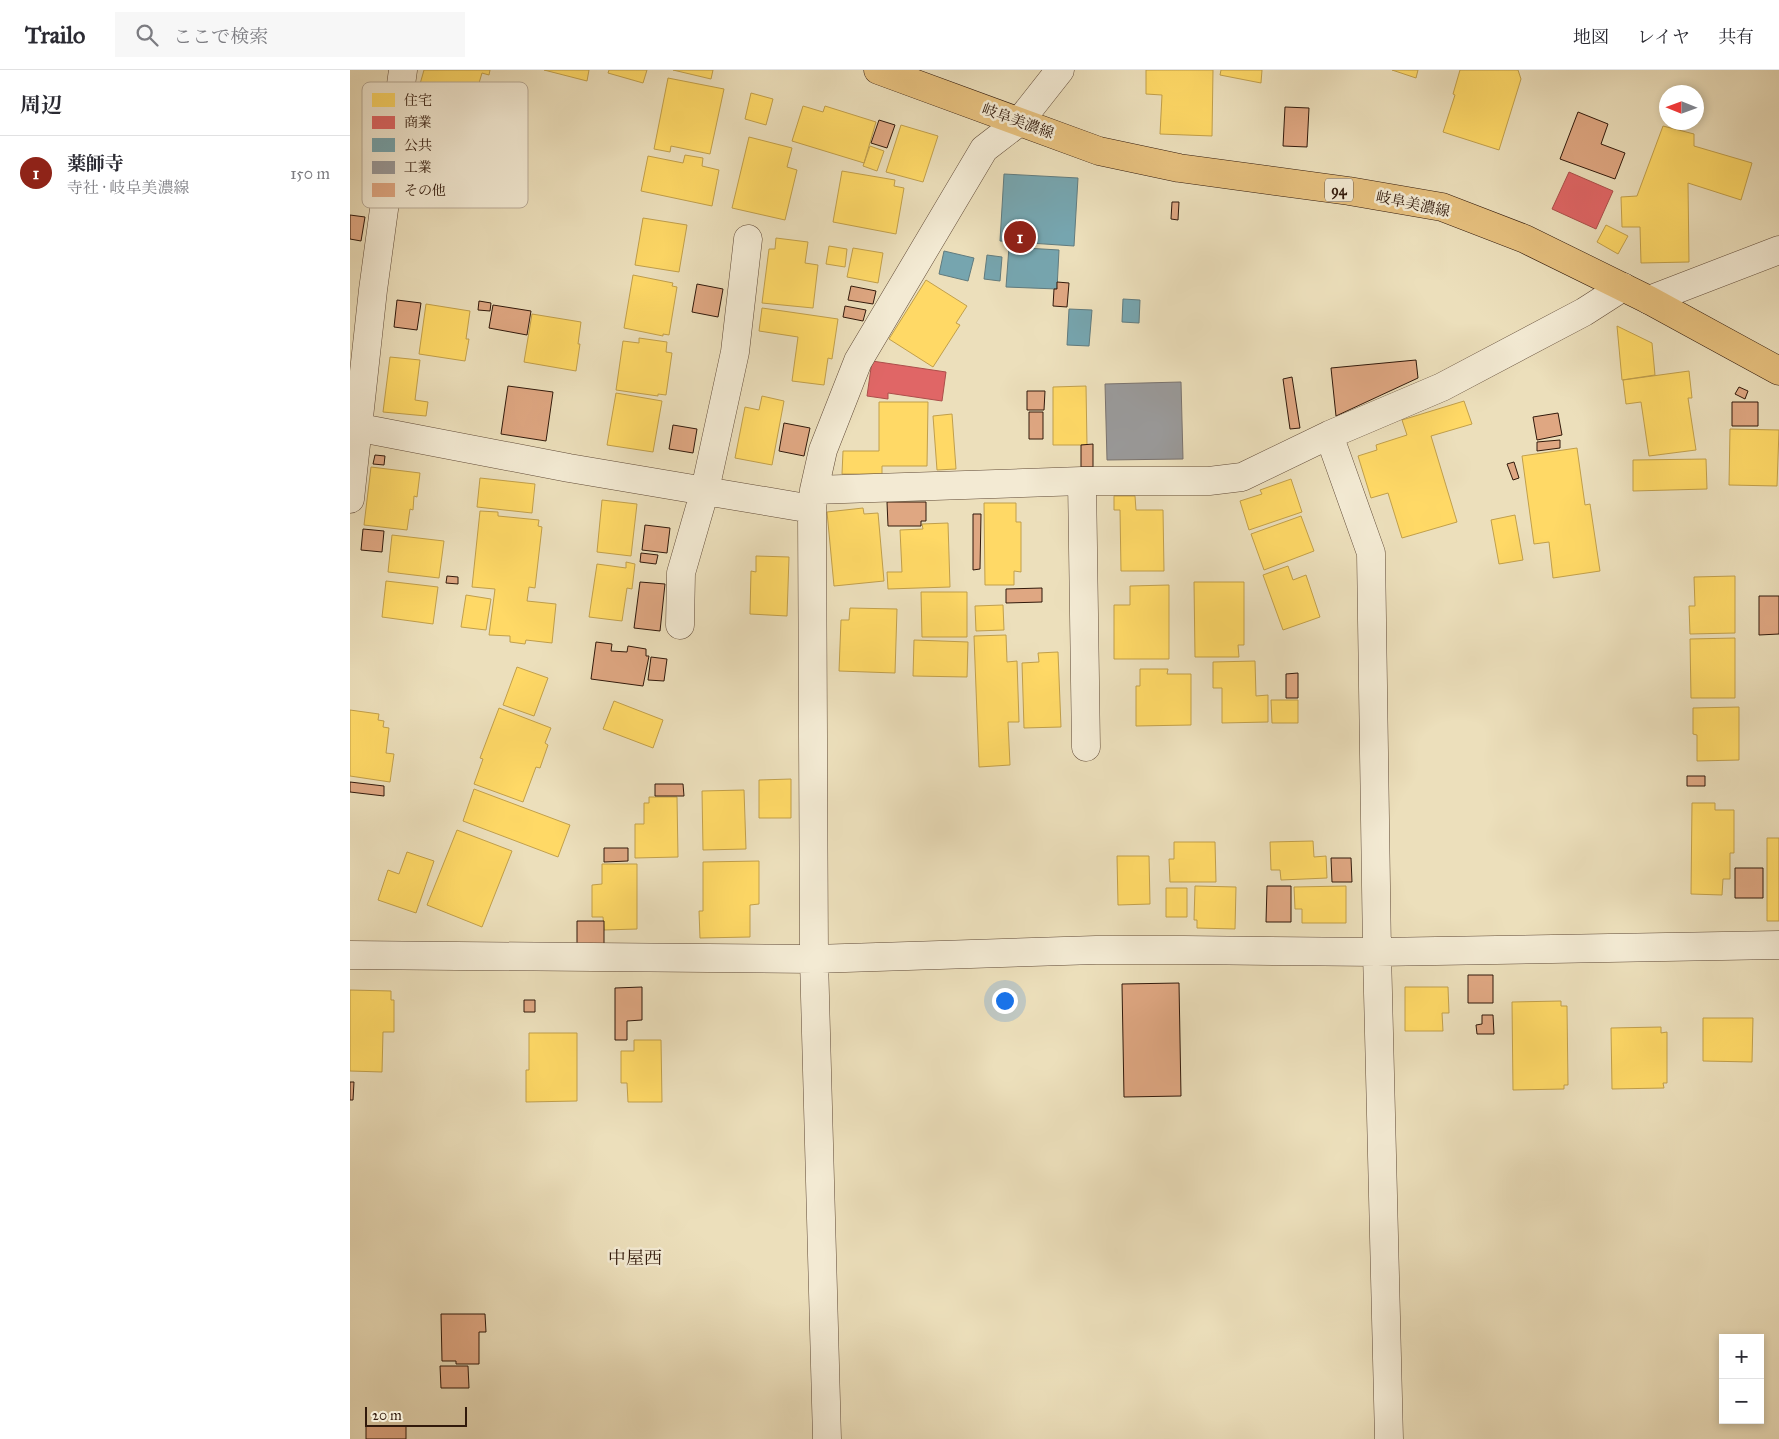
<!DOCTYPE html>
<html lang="ja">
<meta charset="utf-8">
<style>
:root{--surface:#fff;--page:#f7f7f7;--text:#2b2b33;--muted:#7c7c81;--line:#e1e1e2;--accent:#8f2418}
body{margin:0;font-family:"IM FELL Great Primer","Noto Serif JP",serif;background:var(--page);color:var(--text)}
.controls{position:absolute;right:15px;bottom:15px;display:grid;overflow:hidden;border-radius:0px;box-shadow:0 2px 8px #0003}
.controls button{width:45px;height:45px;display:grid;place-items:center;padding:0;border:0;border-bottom:1px solid var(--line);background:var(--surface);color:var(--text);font:25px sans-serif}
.compass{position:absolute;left:1309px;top:15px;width:45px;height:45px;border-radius:50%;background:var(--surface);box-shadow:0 2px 8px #0003;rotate:271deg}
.scale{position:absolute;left:15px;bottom:12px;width:102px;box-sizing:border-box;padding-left:5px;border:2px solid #31190b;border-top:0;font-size:14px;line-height:18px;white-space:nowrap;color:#31190b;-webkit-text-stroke:4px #f3ead3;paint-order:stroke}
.you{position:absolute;left:654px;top:930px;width:18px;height:18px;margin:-12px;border:4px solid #fff;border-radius:50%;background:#1a73e8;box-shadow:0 0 0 8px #1a73e833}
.badge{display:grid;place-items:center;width:32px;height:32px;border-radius:50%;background:var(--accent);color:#fff;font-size:16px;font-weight:700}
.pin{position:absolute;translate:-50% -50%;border:2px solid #fff;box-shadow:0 1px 5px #0006}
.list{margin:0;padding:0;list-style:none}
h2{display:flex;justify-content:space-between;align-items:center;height:65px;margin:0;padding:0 20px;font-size:21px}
h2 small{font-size:16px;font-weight:400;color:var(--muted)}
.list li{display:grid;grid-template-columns:32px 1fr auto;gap:15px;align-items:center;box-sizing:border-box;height:75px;padding:0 20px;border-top:1px solid var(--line)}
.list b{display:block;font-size:19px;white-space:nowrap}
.list p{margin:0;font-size:16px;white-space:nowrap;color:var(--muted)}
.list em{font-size:16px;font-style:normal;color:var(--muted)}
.icon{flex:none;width:28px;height:28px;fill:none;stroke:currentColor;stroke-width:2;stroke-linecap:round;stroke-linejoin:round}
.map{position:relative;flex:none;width:1429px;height:1369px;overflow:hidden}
header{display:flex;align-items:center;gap:30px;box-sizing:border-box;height:70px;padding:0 25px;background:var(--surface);border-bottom:1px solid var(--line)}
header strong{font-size:24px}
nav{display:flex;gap:28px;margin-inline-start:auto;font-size:18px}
.search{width:350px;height:45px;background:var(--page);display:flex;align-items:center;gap:12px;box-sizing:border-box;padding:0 18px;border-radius:0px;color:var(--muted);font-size:19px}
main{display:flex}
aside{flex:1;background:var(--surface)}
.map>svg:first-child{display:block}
.homes{fill:#ffd966;stroke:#c19f4b}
.shops{fill:#e06666;stroke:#ac4f4b}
.public{fill:#76a5af;stroke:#617b7e}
.industry{fill:#999;stroke:#7a736e}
.building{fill:#dfa782;stroke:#31190b}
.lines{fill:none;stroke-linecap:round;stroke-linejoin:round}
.street-casing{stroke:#604a37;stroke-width:29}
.primary-casing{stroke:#31190b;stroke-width:29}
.street{stroke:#f3ead3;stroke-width:28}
.primary{stroke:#e6c07e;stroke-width:28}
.labels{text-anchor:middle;stroke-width:5;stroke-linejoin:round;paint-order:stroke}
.shield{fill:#f3ead3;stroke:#6b5847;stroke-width:1}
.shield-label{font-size:14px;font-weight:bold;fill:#31190b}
.street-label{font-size:15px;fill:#31190b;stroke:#f3ead3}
.quarter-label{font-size:18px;fill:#31190b;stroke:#f3ead3}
.key{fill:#f3ead3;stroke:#b9ab97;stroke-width:1}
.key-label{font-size:14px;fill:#31190b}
</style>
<header>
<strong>Trailo</strong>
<div class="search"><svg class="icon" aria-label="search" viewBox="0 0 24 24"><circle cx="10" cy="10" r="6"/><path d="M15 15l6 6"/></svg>ここで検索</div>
<nav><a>地図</a><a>レイヤ</a><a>共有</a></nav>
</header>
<main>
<aside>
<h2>周辺<small></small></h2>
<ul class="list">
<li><span class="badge">1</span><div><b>薬師寺</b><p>寺社 · 岐阜美濃線</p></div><em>150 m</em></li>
</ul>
</aside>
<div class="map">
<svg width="1429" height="1369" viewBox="0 0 1429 1369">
<rect width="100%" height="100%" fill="#ecdfbb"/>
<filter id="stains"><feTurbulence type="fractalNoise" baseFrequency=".004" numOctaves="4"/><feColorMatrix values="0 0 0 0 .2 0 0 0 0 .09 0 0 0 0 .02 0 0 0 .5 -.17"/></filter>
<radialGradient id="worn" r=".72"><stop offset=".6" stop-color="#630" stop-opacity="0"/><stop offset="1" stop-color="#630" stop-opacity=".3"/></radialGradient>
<!-- homes -->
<path class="homes" d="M 74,0 L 140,0 L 139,5 L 132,3 L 120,43 L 66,28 Z
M 194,0 L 239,0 L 237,11 Z
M 259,0 L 297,0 L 293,13 L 258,3 Z
M 323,0 L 363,0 L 361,9 Z
M 796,0 L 863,0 L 862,66 L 810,64 L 812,25 L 796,24 Z
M 871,0 L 912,0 L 911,13 L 870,5 Z
M 1042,0 L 1068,0 L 1066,8 Z
M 1110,0 L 1168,0 L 1171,9 L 1149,80 L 1093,62 L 1105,25 L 1103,24 Z
M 318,8 L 374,19 L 360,84 L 321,76 L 320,82 L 304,79 Z
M 401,23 L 423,29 L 416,55 L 395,49 Z
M 453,36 L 473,42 L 475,36 L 526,52 L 514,93 L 442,71 Z
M 551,55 L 588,66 L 573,112 L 536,102 Z
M 1313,56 L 1344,64 L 1344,76 L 1402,93 L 1391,130 L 1338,113 L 1339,192 L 1291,193 L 1290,157 L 1272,157 L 1271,127 L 1287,126 Z
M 399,67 L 442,78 L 437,97 L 447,100 L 435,150 L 382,138 Z
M 520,76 L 534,81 L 527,101 L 513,96 Z
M 335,85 L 353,88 L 352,96 L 369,100 L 362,136 L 291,121 L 298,86 L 333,93 Z
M 492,101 L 545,110 L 544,116 L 554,118 L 546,164 L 483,152 Z
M 293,148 L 337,155 L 329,202 L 285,195 Z
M 1256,155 L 1278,166 L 1268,184 L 1247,172 Z
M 426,168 L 458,172 L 455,193 L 468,195 L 463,238 L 412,233 L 419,179 L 425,179 Z
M 479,176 L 497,179 L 495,197 L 476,194 Z
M 503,178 L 533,183 L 528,213 L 497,207 Z
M 283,205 L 323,213 L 322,216 L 327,217 L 319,265 L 313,264 L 313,266 L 274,258 Z
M 576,210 L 617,236 L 606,253 L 610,255 L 583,297 L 539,269 Z
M 76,234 L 120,241 L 116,269 L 119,269 L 115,291 L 69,284 Z
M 412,238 L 488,249 L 482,289 L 478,288 L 474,315 L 442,311 L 448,267 L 409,261 Z
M 182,244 L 231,252 L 228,274 L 230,274 L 226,301 L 174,292 Z
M 1267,256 L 1302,273 L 1305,305 L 1272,310 Z
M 289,268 L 317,272 L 316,282 L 322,283 L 316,325 L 308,324 L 308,326 L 266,320 L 273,271 L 289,273 Z
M 40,287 L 70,290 L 65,330 L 78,332 L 76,346 L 33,342 Z
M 1339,301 L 1342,328 L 1338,328 L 1346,380 L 1299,386 L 1291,332 L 1276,334 L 1273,310 Z
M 736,316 L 737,375 L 703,375 L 703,317 Z
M 266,323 L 312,331 L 303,382 L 257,375 Z
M 412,326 L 434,331 L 422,395 L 385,388 L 395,337 L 409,340 Z
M 1114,331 L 1122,354 L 1081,366 L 1107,452 L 1052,468 L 1038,423 L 1021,428 L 1008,386 L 1027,380 L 1026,375 L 1057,365 L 1052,350 Z
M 529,332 L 578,332 L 577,396 L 532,396 L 532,404 L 492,404 L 493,381 L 529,381 Z
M 602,344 L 606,399 L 587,400 L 583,346 Z
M 1380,359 L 1429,360 L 1427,416 L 1379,415 Z
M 1227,378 L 1235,435 L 1240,434 L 1250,501 L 1203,508 L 1199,472 L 1184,474 L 1172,386 Z
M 1356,389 L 1357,419 L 1283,421 L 1283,390 Z
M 21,397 L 70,403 L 67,427 L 64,426 L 63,440 L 60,439 L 57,460 L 14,455 Z
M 130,408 L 185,414 L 182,443 L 127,437 Z
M 941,409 L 952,442 L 899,460 L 890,431 L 912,424 L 910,420 Z
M 764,426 L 785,426 L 786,440 L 813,440 L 814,501 L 771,501 L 770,440 L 764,440 Z
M 252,430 L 287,434 L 281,486 L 247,482 Z
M 634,433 L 666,433 L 666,452 L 671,452 L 671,502 L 664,501 L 664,515 L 635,515 Z
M 513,438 L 514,444 L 528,443 L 534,511 L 484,516 L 477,442 Z
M 130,441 L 148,442 L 148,446 L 189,450 L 188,456 L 192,457 L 185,518 L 179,517 L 177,531 L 206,534 L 202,573 L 176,570 L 175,574 L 160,572 L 160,566 L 139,565 L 145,519 L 122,517 Z
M 1165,445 L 1173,490 L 1149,494 L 1141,450 Z
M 951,446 L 964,481 L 914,500 L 901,464 Z
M 598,453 L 600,517 L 538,519 L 537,502 L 552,502 L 550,460 L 573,459 L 572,454 Z
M 42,465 L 94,471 L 89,508 L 38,502 Z
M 406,486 L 439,487 L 437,546 L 400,544 L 401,501 L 406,502 Z
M 276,492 L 285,494 L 282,519 L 277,518 L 272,551 L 239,547 L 247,494 L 276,498 Z
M 938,496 L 943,510 L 956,505 L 970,547 L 933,560 L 913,505 Z
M 1385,506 L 1385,563 L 1340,564 L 1339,536 L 1345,536 L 1344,507 Z
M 36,511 L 88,517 L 83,554 L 32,547 Z
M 844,512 L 894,512 L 894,575 L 888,575 L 889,587 L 845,587 Z
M 819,515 L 819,589 L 764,589 L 764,535 L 780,535 L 780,516 Z
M 571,522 L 617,522 L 617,567 L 572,567 Z
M 116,525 L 141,529 L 136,560 L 111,557 Z
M 653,535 L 654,560 L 626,561 L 625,536 Z
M 500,538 L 547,539 L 545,603 L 489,601 L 491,550 L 499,550 Z
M 656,565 L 657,592 L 667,591 L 669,652 L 658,652 L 660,695 L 629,697 L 624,566 Z
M 1385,568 L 1385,628 L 1341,628 L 1340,569 Z
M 564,570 L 618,572 L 617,607 L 563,606 Z
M 708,582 L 711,657 L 674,658 L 672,593 L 689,592 L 688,583 Z
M 905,591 L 906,626 L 918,625 L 918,652 L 872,653 L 872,618 L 863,618 L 863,592 Z
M 167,597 L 198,608 L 184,646 L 153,635 Z
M 790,599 L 818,599 L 817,604 L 841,604 L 841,655 L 786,656 L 786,616 L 790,616 Z
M 921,630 L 948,630 L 948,653 L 922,653 Z
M 264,631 L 313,650 L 303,678 L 253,659 Z
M 1389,637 L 1389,690 L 1347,691 L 1347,665 L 1343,664 L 1343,638 Z
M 149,638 L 201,658 L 195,673 L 198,675 L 190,698 L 186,697 L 173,732 L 124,714 L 133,689 L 130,688 Z
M 0,640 L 29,644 L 28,650 L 34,651 L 33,657 L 39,658 L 36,683 L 44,684 L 40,712 L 0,706 Z
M 441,709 L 441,748 L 409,748 L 409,710 Z
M 124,719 L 220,755 L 208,787 L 113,751 Z
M 394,720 L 396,779 L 353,780 L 352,721 Z
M 299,727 L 327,727 L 328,787 L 285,788 L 285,754 L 294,754 L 294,733 L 299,733 Z
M 1342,733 L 1365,733 L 1365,740 L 1384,740 L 1384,783 L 1380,783 L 1380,809 L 1373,809 L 1372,825 L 1341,824 Z
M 107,760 L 162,781 L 132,857 L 77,835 Z
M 1417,768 L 1429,768 L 1429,851 L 1417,851 Z
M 963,771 L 964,787 L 976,786 L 977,808 L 931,810 L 930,800 L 921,800 L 920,772 Z
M 824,772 L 865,772 L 866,812 L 820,812 L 819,789 L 824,789 Z
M 57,782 L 84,791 L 66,843 L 28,830 L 38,800 L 49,804 Z
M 767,786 L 799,786 L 800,834 L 768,835 Z
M 409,791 L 409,834 L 400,835 L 400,867 L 350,868 L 349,841 L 353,841 L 353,792 Z
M 252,794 L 287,794 L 287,859 L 254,860 L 253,847 L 242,847 L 242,815 L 252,814 Z
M 845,816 L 886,817 L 885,859 L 847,858 L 847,850 L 844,850 Z
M 996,816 L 996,853 L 952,853 L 952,839 L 945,839 L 944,817 Z
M 816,818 L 837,818 L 837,847 L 816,847 Z
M 1055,917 L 1098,917 L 1099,943 L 1092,943 L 1093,961 L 1055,961 Z
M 0,920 L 41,921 L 41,930 L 44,930 L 44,962 L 33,962 L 32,1002 L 0,1001 Z
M 1211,931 L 1211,936 L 1217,936 L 1218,1015 L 1214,1015 L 1214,1019 L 1163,1020 L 1162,932 Z
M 1353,948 L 1403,948 L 1402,992 L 1353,991 Z
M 1311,957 L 1311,963 L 1317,962 L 1317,1013 L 1313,1013 L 1314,1018 L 1262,1019 L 1261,958 Z
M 179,963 L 227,963 L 227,1031 L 176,1032 L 176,1000 L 179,1000 Z
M 284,970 L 311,970 L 312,1032 L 278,1032 L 277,1013 L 271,1013 L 271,981 L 284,981 Z"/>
<!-- shops -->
<path class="shops" d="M 1219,102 L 1263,121 L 1246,159 L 1202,139 Z
M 522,291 L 596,302 L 592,331 L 538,323 L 538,329 L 517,326 Z"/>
<!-- public -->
<path class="public" d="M 654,104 L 728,108 L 724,176 L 650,171 Z
M 659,177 L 709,180 L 707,219 L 656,217 Z
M 594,181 L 624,188 L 618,211 L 589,204 Z
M 637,185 L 652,187 L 650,211 L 634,209 Z
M 773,229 L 790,230 L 789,253 L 772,252 Z
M 719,239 L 742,240 L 739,276 L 717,275 Z"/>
<!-- industry -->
<path class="industry" d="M 831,312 L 833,389 L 757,390 L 755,314 Z"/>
<!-- building -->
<path class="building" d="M 935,37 L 959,38 L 957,77 L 933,76 Z
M 1228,42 L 1258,54 L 1251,74 L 1275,83 L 1265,109 L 1210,89 Z
M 529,50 L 545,55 L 537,78 L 521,73 Z
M 822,132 L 829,132 L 828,150 L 821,149 Z
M 0,145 L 15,147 L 11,171 L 0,169 Z
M 707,212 L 719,213 L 717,237 L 703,236 L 704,219 L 707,219 Z
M 347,214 L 373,219 L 368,247 L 342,242 Z
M 501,216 L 526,221 L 523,234 L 498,230 Z
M 47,230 L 71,233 L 67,260 L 44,257 Z
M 129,231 L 141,233 L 140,241 L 128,240 Z
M 143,235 L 181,241 L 177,265 L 139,258 Z
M 495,236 L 516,240 L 513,251 L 493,247 Z
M 1066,290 L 1068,308 L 986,346 L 981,298 Z
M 942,307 L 950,358 L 940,359 L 933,309 Z
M 158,316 L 203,322 L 196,371 L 151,364 Z
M 1389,317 L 1398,321 L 1395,329 L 1385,324 Z
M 677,321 L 695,321 L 694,340 L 677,340 Z
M 1382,332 L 1408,332 L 1408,356 L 1382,356 Z
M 679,342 L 693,342 L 693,369 L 679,369 Z
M 1208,343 L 1212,365 L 1187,370 L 1183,347 Z
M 434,353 L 460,358 L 454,386 L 429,381 Z
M 323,355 L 347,359 L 343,383 L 319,379 Z
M 1210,370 L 1210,378 L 1187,381 L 1187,372 Z
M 743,374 L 743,397 L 731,397 L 731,375 Z
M 25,385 L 35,386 L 34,395 L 23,394 Z
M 1164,392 L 1169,408 L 1163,410 L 1157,394 Z
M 537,432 L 576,432 L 576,451 L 571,451 L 571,456 L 538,456 Z
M 623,444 L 631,444 L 630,499 L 623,500 Z
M 295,455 L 320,458 L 317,483 L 292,480 Z
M 13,459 L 34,461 L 32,482 L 11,480 Z
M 291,483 L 308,485 L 306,494 L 290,492 Z
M 97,506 L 108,507 L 108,514 L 96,513 Z
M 290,512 L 315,514 L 310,561 L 284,558 Z
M 692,518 L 692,532 L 656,533 L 656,519 Z
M 1409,526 L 1429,526 L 1429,564 L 1409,565 Z
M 246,572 L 262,574 L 261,581 L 277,582 L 278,576 L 296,579 L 296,586 L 299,586 L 293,616 L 241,609 Z
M 301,587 L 317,589 L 314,611 L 298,610 Z
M 948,603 L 948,628 L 936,628 L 936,604 Z
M 1337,706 L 1355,706 L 1355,716 L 1337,716 Z
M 0,712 L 34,716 L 34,726 L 0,722 Z
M 305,714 L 333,714 L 334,726 L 305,726 Z
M 254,778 L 278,778 L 278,791 L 254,792 Z
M 981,788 L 1001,788 L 1002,812 L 982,812 Z
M 1385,798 L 1413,798 L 1413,828 L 1385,828 Z
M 917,816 L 941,816 L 941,852 L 916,852 Z
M 227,851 L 254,851 L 254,876 L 227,876 Z
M 1118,905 L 1143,905 L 1143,933 L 1118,933 Z
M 829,913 L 831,1026 L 774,1027 L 772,914 Z
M 292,917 L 292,950 L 277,951 L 277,970 L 265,970 L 265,918 Z
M 174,930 L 185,930 L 185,942 L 174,942 Z
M 1132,945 L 1143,945 L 1144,964 L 1127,964 L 1126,955 L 1132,954 Z
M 0,1012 L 4,1012 L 3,1030 L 0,1030 Z
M 91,1244 L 135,1244 L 136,1262 L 129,1262 L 129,1294 L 106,1294 L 106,1291 L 92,1291 Z
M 90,1296 L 118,1296 L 119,1318 L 91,1318 Z
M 16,1356 L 56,1356 L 56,1369 L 16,1369 Z"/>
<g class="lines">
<defs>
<path id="street" d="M 1299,230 L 1429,180
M 0,356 L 219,398 L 462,439
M 979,365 L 1021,483 L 1027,882 L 1039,1369
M 732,411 L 736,677
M 464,420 L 732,411 L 859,411 L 892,407 L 979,365 L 1092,317 L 1234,242 L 1273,217
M 0,429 L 23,220 L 53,0
M 330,555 L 331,503 L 355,420 L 385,282 L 398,169
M 0,885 L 464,889 L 746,880 L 834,880 L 1027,882 L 1429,875
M 477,1369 L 464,889 L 462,439 L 464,420 L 473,380 L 508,291 L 634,79 L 669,52 L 710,0"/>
<path id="primary" d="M 528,0 L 749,81 L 829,98 L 999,121 L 1092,137 L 1175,169 L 1299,230 L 1429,301"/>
</defs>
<!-- street casing -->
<use href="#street" class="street-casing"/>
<!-- primary casing -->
<use href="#primary" class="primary-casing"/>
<!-- street -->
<use href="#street" class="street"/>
<!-- primary -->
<use href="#primary" class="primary"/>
</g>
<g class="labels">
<!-- shield labels -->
<rect class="shield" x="975" y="108.5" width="28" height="23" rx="4"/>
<g class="shield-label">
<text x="989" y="125">94</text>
</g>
<!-- street labels -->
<g class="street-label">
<text transform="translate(668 51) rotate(20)" y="5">岐阜美濃線</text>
<text transform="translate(1063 134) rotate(12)" y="5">岐阜美濃線</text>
</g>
<!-- quarter labels -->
<g class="quarter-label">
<text x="285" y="1194">中屋西</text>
</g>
</g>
<!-- legend -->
<rect x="12" y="12" width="166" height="126" rx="8" class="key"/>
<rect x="22" y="23" width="23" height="14" fill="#ffd966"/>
<rect x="22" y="46" width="23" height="13" fill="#e06666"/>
<rect x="22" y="68" width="23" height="14" fill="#76a5af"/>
<rect x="22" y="91" width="23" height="13" fill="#999"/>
<rect x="22" y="113" width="23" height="14" fill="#dfa782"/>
<g class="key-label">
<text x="54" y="35">住宅</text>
<text x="54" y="57">商業</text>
<text x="54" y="80">公共</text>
<text x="54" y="102">工業</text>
<text x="54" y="125">その他</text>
</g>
<rect width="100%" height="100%" filter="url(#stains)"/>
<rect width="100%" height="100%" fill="url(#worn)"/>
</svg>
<div class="controls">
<button>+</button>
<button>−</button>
</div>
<svg class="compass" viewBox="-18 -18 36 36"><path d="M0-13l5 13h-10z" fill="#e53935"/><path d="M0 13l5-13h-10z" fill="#7c7c81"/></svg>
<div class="scale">20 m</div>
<div class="you"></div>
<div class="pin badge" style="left:670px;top:167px">1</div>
</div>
</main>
